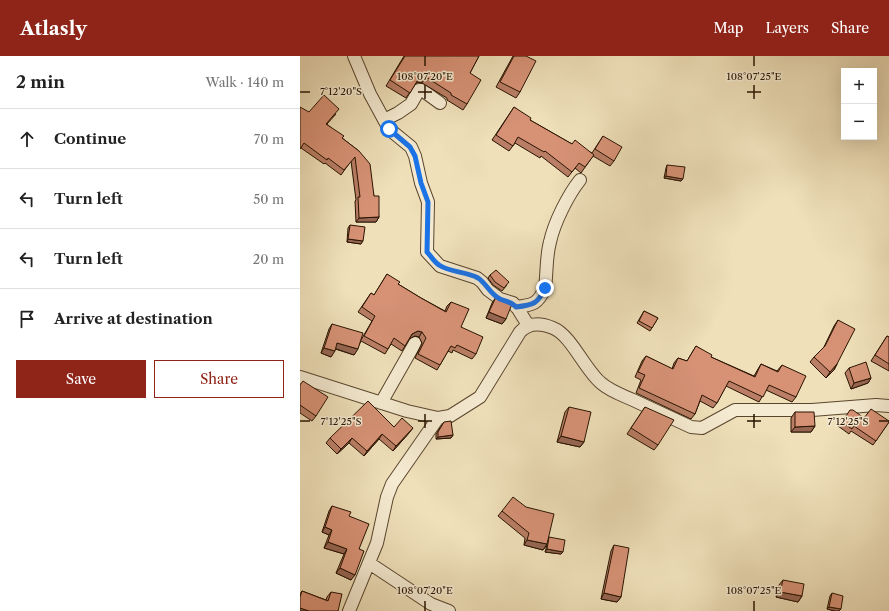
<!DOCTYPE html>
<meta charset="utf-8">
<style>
:root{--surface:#fff;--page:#f6f6f6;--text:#222;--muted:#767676;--line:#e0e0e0;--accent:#8f2418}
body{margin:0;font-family:"Libre Caslon Text",serif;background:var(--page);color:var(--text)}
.controls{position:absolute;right:12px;top:12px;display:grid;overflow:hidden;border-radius:0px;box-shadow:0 4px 16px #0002}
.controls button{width:36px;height:36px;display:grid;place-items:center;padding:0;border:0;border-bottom:1px solid var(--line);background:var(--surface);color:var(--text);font:20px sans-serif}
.stop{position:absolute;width:12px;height:12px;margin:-9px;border:3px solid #1a73e8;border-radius:50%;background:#fff}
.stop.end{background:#1a73e8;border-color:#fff;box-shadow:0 1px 4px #0008}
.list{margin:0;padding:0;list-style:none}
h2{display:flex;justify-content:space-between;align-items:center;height:52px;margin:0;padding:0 16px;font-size:17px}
h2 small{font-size:13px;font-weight:400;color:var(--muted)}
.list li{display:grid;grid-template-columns:26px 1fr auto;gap:12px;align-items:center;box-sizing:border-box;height:60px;padding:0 16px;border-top:1px solid var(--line)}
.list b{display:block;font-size:15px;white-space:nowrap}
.list em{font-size:13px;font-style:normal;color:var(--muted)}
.actions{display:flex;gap:8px;padding:12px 16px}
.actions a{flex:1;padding:9px 0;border:1px solid var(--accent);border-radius:0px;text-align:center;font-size:14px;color:var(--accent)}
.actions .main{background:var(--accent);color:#fff}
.icon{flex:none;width:22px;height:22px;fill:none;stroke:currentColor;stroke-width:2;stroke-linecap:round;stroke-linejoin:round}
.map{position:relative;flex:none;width:589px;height:555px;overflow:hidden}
header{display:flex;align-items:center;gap:24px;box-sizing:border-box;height:56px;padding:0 20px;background:var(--accent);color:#fff}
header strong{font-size:19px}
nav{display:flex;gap:22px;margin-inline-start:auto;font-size:14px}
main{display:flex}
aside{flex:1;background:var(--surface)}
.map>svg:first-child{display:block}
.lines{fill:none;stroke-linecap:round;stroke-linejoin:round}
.street-casing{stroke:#5a462e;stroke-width:14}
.street{stroke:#f5ebd2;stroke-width:12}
.wall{fill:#b97e65;stroke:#281300}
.shaded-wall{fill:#966653;stroke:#281300}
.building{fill:#d79276;stroke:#281300}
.route{stroke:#1a73e8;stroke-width:5}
.ticks{fill:none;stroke:#281300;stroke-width:1.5}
.ticks-label{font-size:10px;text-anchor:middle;fill:#281300;stroke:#f5ebd2;stroke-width:3;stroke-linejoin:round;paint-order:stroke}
</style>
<header>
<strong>Atlasly</strong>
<nav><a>Map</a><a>Layers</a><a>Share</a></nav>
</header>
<main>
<aside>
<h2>2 min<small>Walk · 140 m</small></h2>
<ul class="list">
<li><svg class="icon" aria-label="ahead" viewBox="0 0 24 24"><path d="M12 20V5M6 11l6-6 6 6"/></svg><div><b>Continue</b></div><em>70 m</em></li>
<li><svg class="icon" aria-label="left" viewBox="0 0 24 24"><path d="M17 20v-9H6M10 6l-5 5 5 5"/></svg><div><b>Turn left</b></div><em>50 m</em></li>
<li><svg class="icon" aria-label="left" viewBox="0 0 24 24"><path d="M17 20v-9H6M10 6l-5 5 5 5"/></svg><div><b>Turn left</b></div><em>20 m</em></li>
<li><svg class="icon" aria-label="arrive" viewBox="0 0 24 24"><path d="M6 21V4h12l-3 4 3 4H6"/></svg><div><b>Arrive at destination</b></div></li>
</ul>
<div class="actions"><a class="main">Save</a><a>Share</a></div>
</aside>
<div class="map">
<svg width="589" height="555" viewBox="0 0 589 555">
<rect width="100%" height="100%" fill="#efe0ba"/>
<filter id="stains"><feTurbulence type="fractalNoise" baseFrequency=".005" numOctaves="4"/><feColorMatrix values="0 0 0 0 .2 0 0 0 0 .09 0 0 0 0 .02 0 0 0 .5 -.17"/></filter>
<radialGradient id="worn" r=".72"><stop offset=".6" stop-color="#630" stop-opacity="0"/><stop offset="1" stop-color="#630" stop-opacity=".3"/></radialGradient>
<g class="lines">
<defs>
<path id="street" d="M 54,0 L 70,38 L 89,73 L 111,91 L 115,100 L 121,127 L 128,146 L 127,196 L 140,210 L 177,222 L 182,226 L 188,234 L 200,243 L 213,247 L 218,253 L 228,269
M 84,64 L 98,57 L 111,48 L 119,34 L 122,34 L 140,47
M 216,251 C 233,249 238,248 245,232 C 247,217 246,200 250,186 C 254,167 268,139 280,124
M 0,321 L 107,355 L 138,362 L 150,360 L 180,341 L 220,276 C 229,266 241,267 253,272 C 271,279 285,314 301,327 C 310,335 322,339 333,344 C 352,353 372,362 391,371 L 402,372 L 435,354 L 512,354 L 576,349 L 589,350
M 81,347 L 115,287
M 69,507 L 131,548 L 149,555
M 49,555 L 77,487 L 87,441 L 92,428 L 138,362"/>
</defs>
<!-- street casing -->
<use href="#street" class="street-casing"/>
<!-- street -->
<use href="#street" class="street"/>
</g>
<!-- wall -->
<path class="wall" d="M 104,0 L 179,0 L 170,17 L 167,48 L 163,54 L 147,44 L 147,42 L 122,27 L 118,26 L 116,27 L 106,42 L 86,30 Z
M 213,0 L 226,0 L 220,36 L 216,42 L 196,31 Z
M 214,51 L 230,64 L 272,88 L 292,97 L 303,80 L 314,105 L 310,110 L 293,100 L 281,117 L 275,112 L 268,121 L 241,100 L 240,102 L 215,87 L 209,95 L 192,84 Z
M 9,56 L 36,58 L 27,68 L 42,82 L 59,95 L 74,140 L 79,161 L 76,166 L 56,166 L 55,145 L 56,144 L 51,105 L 41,119 L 25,107 L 24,108 L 1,92 Z
M 367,109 L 383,123 L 381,125 L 364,122 L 366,112 Z
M 50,169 L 61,188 L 47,186 L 48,172 Z
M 87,218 L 98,228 L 121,242 L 145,255 L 147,250 L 151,246 L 161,271 L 176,298 L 172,303 L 153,294 L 152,297 L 148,295 L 140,309 L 137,314 L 115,302 L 122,287 L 119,281 L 115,280 L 110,282 L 102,295 L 91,288 L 85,298 L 61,285 L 54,299 L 35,293 L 31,301 L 21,297 L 29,273 L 32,268 L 61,284 L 72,265 L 58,256 L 71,237 L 74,239 Z
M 190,219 L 207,229 L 202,235 L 193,229 L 188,222 Z
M 196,241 L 206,263 L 202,268 L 186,262 L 192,247 Z
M 344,255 L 358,262 L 350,275 L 337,267 Z
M 538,264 L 537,308 L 534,314 L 526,322 L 510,306 L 514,301 L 523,293 L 534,270 Z
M 587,280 L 589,281 L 589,315 L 571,305 Z
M 396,290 L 411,301 L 454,320 L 458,313 L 461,308 L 477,315 L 482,309 L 496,341 L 492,346 L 466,334 L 459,346 L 426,330 L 417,347 L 413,352 L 400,345 L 395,358 L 391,363 L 336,337 L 341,324 L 335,321 L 342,305 L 346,300 L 372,313 L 374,307 L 378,302 L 387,305 Z
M 549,312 L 571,322 L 568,327 L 551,333 L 545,317 Z
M 0,329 L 16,360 L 12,365 L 0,357 Z
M 269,351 L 284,386 L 280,391 L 257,386 L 265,356 Z
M 345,351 L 358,389 L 354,394 L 327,378 Z
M 495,356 L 515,370 L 511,376 L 491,376 L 491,362 Z
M 564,362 L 589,366 L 573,389 L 551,375 L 549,378 L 538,370 L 542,366 Z
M 144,366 L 153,379 L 151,382 L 136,383 L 136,378 Z
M 94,371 L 109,377 L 93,395 L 79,383 L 64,400 L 49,387 L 37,398 L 26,387 L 30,382 Z
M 32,450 L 49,460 L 59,493 L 51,524 L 36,517 L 44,498 L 24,492 L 29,479 L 22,476 L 29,455 Z
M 202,455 L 249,482 L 249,481 L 261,498 L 245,496 L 247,489 L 243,494 L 224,489 L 225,482 L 198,460 Z
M 314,489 L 321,541 L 317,546 L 301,543 L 311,495 Z
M 483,524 L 502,540 L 498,546 L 476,541 L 479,529 Z
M 2,535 L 26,544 L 27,541 L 31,536 L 38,555 L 0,555 L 0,538 Z
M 532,537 L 535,555 L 527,553 L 530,540 Z"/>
<!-- shaded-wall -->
<path class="shaded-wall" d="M 122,20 L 126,21 L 122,27 L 118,26 L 115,28 L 119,22 Z
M 366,120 L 383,123 L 381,125 L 364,122 Z
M 79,161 L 76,166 L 56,166 L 59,162 Z
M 48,183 L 63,185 L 61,188 L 47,186 Z
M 189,256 L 206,263 L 202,268 L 186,262 Z
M 118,275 L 122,276 L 119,281 L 115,280 L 109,283 L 112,278 Z
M 37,287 L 58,293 L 54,299 L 34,292 Z
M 24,292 L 35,295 L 31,301 L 21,297 Z
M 537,308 L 534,314 L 526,322 L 530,316 Z
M 571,322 L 568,327 L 551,333 L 554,327 Z
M 515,370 L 511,376 L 491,376 L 495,371 Z
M 113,372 L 109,377 L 93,395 L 96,390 Z
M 82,378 L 79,383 L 64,400 L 67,395 Z
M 153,379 L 151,382 L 136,383 L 138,381 Z
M 261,380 L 284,386 L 280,391 L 257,386 Z
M 52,382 L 49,387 L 37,398 L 41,393 Z
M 25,471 L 32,474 L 29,479 L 22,476 Z
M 227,484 L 247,488 L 243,494 L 224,489 Z
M 28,486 L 47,493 L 44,498 L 24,492 Z
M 247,493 L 263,496 L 261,498 L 245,496 Z
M 40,512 L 55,519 L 51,524 L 36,517 Z
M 480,536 L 502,540 L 498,546 L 476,541 Z
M 304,537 L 321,541 L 317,546 L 301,543 Z
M 529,551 L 541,553 L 539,555 L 535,555 L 527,553 Z
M 0,552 L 9,555 L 0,555 Z"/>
<!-- building -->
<path class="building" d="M 105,0 L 179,0 L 170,17 L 181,24 L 167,48 L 151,39 L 151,37 L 126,21 L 122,20 L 119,22 L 110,37 L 90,24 Z
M 214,0 L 226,0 L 236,5 L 220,36 L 200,26 Z
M 24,39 L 39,53 L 26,68 L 44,80 L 42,82 L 59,95 L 70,108 L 74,140 L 79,140 L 79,161 L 59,162 L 58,141 L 60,141 L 55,101 L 44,114 L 28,102 L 27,104 L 4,87 L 0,93 L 0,51 L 9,56 Z
M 214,51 L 231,62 L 230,64 L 272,88 L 275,84 L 294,99 L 285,111 L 279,107 L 272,116 L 245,95 L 244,96 L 218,81 L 213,90 L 196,79 Z
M 303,80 L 322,91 L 314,105 L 295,93 Z
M 367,109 L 385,111 L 383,123 L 366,120 Z
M 50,169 L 65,171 L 63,185 L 48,183 Z
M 196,214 L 209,226 L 204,232 L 195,226 L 190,219 Z
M 87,218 L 100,226 L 98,228 L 121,242 L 146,256 L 151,246 L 169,253 L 161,271 L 183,281 L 176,298 L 157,289 L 155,292 L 151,290 L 140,309 L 118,298 L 126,282 L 122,276 L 118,275 L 112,278 L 105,290 L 94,282 L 88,293 L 64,280 L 75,260 L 62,251 L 71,237 L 74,239 Z
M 196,241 L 201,245 L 212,248 L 206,263 L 189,256 Z
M 344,255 L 358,262 L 352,272 L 339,265 Z
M 538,264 L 555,273 L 537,308 L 530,316 L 514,301 L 525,290 Z
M 32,268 L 63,277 L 58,293 L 37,287 L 35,295 L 24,292 Z
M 587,280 L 589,281 L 589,308 L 575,299 Z
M 396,290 L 412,299 L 411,301 L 455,321 L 461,308 L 478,316 L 482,309 L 506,320 L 496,341 L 469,329 L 463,341 L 429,325 L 417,347 L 402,339 L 395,358 L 339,332 L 345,319 L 338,316 L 346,300 L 373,313 L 378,302 L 387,305 Z
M 566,306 L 571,322 L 554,327 L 549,312 Z
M 3,325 L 28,341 L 16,360 L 0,349 L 0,329 Z
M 68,345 L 94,371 L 102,362 L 113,372 L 96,390 L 82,378 L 67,395 L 52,382 L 41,393 L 30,382 Z
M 269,351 L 291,356 L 284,386 L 261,380 Z
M 345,351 L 374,364 L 358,389 L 331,372 Z
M 571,353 L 589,365 L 589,366 L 576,385 L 554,370 L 552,373 L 542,366 L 550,354 L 553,354 L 564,362 Z
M 495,356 L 514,356 L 515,370 L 495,371 Z
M 151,365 L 153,379 L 138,381 L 138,376 L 144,366 Z
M 213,441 L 226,451 L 254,458 L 247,488 L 227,484 L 229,477 L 202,455 Z
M 32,450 L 51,456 L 49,460 L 69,468 L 59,493 L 64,495 L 55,519 L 40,512 L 47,493 L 28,486 L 32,474 L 25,471 Z
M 249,481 L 265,484 L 263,496 L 247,493 Z
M 314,489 L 329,492 L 321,541 L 304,537 Z
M 483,524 L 504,528 L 502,540 L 480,536 Z
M 2,535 L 28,545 L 31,536 L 42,538 L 38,555 L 9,555 L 0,552 L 0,541 Z
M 532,537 L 543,540 L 541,553 L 529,551 Z"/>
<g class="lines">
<!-- route -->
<path class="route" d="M 89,73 L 110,91 L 115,100 L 121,127 L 128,146 L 127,196 C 131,200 134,206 139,209 C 151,217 166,215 178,222 C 186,227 190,238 200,243 C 207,246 212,246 216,251 C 233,249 238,248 245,232"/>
</g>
<!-- ticks -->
<path class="ticks" d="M 125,0 L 125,10M 454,0 L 454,10M 125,29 L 125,43M 454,29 L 454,43M 0,36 L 10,36M 118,36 L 132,36M 447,36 L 461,36M 125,358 L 125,372M 454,358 L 454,372M 0,365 L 10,365M 118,365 L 132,365M 447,365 L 461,365M 579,365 L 589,365M 125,545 L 125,555M 454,545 L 454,555"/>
<g class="ticks-label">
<text x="125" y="24">108°07'20"E</text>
<text x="454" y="24">108°07'25"E</text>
<text x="41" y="39">7°12'20"S</text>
<text x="41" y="369">7°12'25"S</text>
<text x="548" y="369">7°12'25"S</text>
<text x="125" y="538">108°07'20"E</text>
<text x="454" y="538">108°07'25"E</text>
</g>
<rect width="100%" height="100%" filter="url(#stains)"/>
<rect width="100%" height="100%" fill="url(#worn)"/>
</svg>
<div class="controls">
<button>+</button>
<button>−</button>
</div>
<div class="stop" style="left:89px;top:73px"></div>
<div class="stop end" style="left:245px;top:232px"></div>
</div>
</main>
